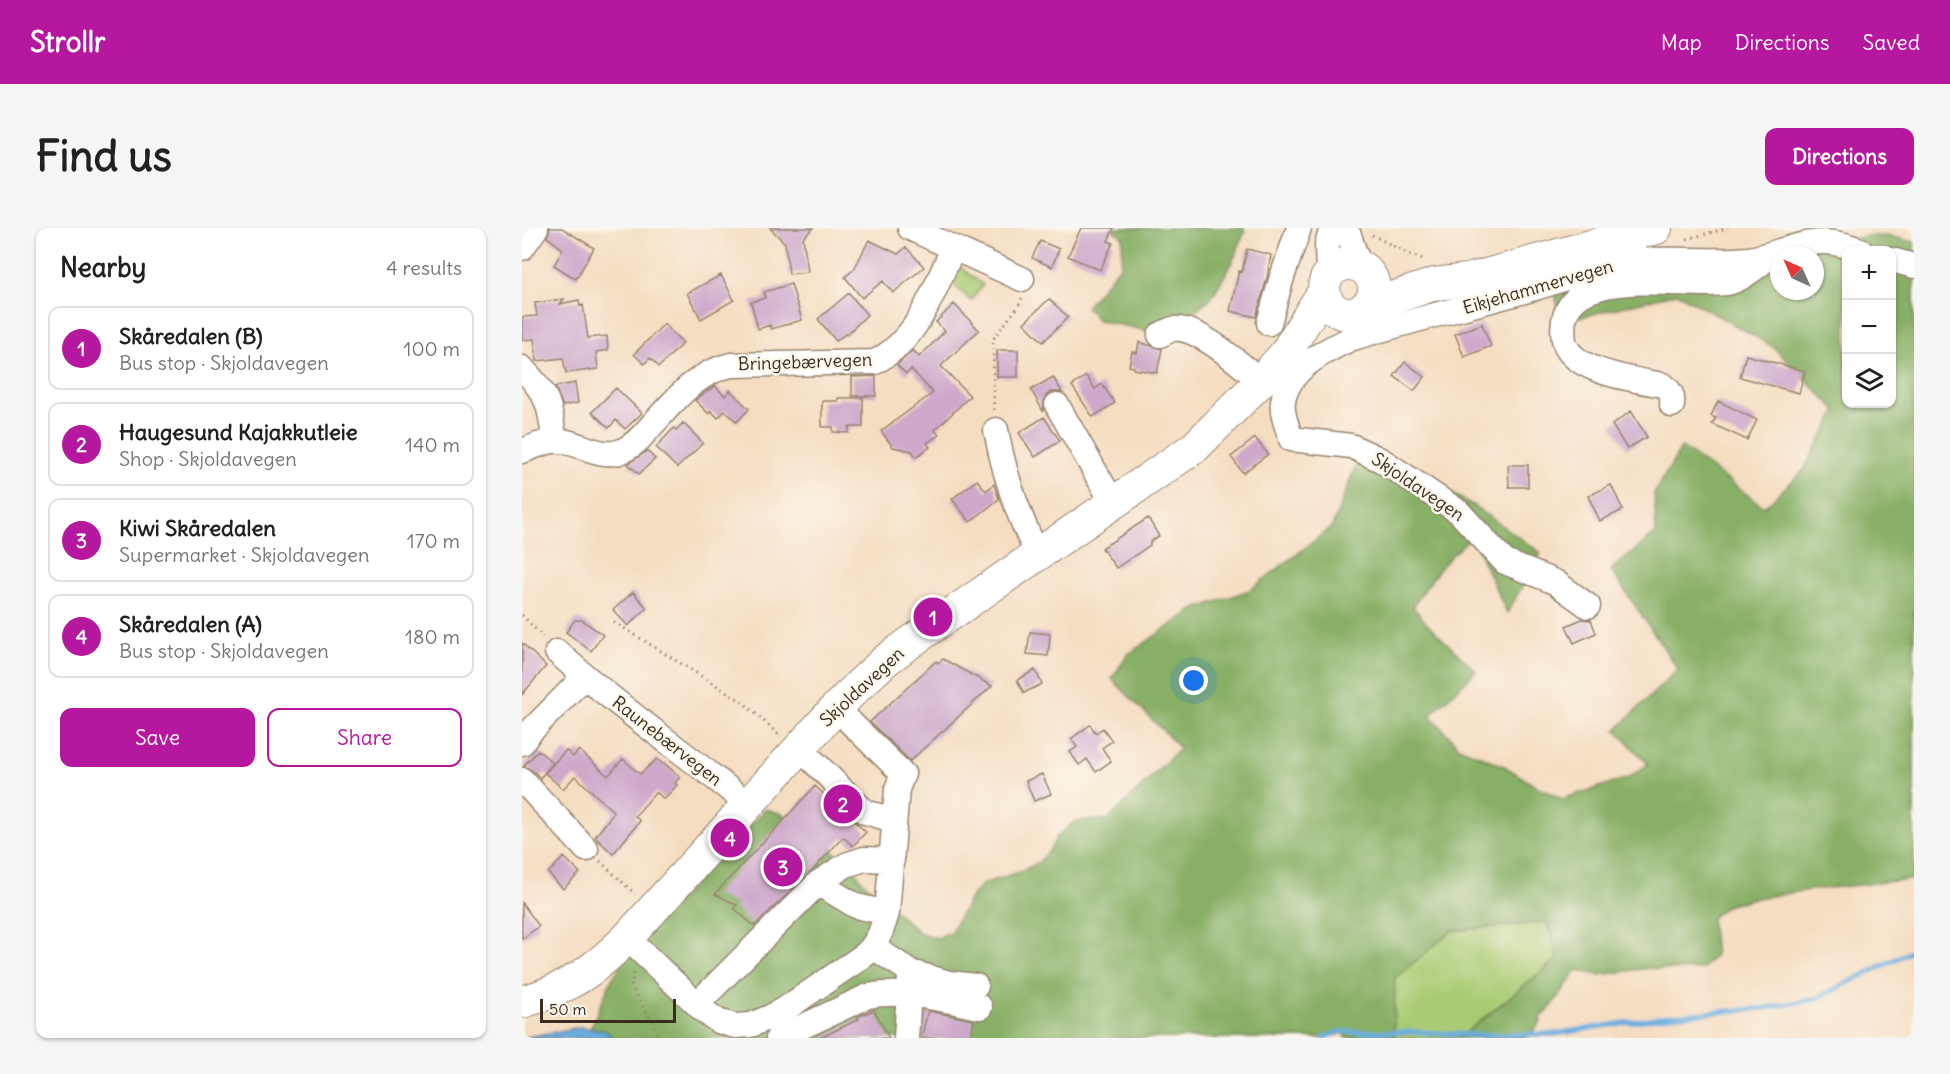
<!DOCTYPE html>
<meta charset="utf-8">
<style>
:root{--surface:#fff;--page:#f6f6f6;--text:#202124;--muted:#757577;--line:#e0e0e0;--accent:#b5179e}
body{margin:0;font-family:Delius,sans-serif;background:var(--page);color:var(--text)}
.controls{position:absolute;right:18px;top:18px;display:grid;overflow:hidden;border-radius:12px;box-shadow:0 2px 4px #0004}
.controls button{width:54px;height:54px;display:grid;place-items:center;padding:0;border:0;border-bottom:2px solid var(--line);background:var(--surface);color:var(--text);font:30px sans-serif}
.compass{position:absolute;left:1248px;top:18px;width:54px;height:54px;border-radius:50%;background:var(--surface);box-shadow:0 2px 4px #0004;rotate:315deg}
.scale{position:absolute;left:18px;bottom:15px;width:136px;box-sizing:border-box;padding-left:6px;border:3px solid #3b2a1e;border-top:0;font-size:16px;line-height:21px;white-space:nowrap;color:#3b2a1e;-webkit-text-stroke:4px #fbf7ec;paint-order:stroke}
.you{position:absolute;left:672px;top:453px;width:21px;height:21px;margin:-15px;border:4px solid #fff;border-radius:50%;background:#1a73e8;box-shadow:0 0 0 9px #1a73e833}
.badge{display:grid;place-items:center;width:39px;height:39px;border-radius:50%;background:var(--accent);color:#fff;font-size:20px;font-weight:700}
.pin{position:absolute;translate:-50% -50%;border:3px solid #fff;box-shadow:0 2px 6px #0006}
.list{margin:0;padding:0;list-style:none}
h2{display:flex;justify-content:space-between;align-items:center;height:78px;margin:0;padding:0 24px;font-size:26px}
h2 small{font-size:20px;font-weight:400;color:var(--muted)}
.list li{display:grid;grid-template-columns:39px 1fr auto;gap:18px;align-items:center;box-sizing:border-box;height:84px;margin:0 12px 12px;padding:0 12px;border:2px solid var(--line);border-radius:12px}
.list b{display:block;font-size:22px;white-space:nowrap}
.list p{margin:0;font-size:20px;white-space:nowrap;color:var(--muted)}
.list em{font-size:20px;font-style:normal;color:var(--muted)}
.actions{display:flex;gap:12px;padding:18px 24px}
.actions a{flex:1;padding:14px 0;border:2px solid var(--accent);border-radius:12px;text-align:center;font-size:21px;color:var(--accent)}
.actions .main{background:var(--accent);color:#fff}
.icon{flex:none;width:33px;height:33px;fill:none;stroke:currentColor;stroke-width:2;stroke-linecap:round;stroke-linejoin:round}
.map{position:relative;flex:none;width:1392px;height:810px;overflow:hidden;border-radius:12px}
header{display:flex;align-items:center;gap:36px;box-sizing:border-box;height:84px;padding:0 30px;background:var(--accent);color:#fff}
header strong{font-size:28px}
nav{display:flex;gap:33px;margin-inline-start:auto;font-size:21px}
.intro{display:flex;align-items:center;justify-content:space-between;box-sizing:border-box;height:144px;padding:0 36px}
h1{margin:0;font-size:42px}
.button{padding:15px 27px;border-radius:12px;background:var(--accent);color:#fff;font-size:21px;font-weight:700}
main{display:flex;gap:36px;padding:0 36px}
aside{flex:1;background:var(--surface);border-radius:12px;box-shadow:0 2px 4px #0004}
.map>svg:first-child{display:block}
.green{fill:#aacb73;stroke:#727a48;stroke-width:1.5}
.forest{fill:#87af65;stroke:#616c42;stroke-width:1.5;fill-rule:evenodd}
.water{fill:#6baddf;stroke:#536c7e;stroke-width:1.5}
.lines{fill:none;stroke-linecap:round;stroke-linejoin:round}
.stream{stroke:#6baddf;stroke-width:5}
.building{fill:#cda8cb}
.minor-casing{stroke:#988470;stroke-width:27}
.major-casing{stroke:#988470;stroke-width:34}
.path{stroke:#988470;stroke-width:3;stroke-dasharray:1.5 4.5;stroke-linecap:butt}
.minor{stroke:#fff;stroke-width:24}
.major{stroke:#fff;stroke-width:32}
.labels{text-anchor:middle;stroke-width:5;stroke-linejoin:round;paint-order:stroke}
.street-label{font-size:18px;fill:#3b2a1e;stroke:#fbf7ec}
</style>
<header>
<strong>Strollr</strong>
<nav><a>Map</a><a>Directions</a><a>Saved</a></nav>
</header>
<div class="intro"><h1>Find us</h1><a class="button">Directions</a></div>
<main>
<aside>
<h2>Nearby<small>4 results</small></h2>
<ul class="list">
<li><span class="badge">1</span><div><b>Skåredalen (B)</b><p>Bus stop · Skjoldavegen</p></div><em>100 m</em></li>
<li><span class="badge">2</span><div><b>Haugesund Kajakkutleie</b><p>Shop · Skjoldavegen</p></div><em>140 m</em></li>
<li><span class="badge">3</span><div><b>Kiwi Skåredalen</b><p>Supermarket · Skjoldavegen</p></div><em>170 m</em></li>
<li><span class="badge">4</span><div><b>Skåredalen (A)</b><p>Bus stop · Skjoldavegen</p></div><em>180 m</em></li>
</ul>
<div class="actions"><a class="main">Save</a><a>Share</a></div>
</aside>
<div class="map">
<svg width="1392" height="810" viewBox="0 0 1392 810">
<rect width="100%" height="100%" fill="#fbf7ec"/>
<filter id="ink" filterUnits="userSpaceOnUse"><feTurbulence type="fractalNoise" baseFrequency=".0167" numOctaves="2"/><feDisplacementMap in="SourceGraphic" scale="12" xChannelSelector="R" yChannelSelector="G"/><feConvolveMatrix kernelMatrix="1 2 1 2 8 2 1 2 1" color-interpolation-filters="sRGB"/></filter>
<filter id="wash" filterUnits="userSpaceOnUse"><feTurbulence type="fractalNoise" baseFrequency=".008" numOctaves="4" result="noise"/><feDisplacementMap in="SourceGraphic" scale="24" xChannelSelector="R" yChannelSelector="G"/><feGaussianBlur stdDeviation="1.35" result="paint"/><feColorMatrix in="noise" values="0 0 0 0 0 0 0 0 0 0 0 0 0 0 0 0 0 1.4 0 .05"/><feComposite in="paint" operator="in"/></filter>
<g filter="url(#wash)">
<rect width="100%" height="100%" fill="#f5ddc1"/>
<!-- green -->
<path class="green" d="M 426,30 L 461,57 L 449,73 L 419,45 Z
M 1025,694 L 1035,731 L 937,810 L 875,810 L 872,808 L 872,750 L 930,703 Z"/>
<!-- forest -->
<path class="forest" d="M 588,0 L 722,0 L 723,3 L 710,35 L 690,69 L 643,107 L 576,92 L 564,79 L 599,37 L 601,9 Z
M 1344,8 L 1365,8 L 1392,14 L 1392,651 L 1288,662 L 1228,671 L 1204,678 L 1189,690 L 1193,727 L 1180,741 L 1153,742 L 1126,740 L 1077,747 L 1055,742 L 1030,778 L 1019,790 L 1019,794 L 1005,810 L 937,810 L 1035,732 L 1025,694 L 930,703 L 873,750 L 872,808 L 875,810 L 823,810 L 823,805 L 802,810 L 91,810 L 84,803 L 68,801 L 89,753 L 106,725 L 243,581 L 260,586 L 293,607 L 331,641 L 341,654 L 398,705 L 416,710 L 429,703 L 448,670 L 461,656 L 497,644 L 516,635 L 527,623 L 535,609 L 553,593 L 587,591 L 658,520 L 590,451 L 605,427 L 671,382 L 728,362 L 810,299 L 834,237 L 861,228 L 952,278 L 1019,325 L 985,385 L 950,309 C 925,328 908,353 891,379 L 905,396 L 954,443 L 908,487 L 937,519 L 982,538 L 1012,557 L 1040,571 L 1106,550 L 1126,536 L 1094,502 L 1156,441 L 1089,342 L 1134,305 L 1132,265 L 1160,219 L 1242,279 L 1281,243 L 1315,183 L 1250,118 L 1155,65 L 1031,96 L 1036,79 L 1031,59 L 1257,28 L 1257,63 L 1293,63 L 1293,27 L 1262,27 ZM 1324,22 L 1370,22 L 1370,176 L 1324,176 Z"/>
<!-- water -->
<path class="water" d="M 59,799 L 84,803 L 91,810 L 0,810 Z"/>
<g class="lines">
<!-- stream -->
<path class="stream" d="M 802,810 L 816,804 L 898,804 L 953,807 L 1032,806 L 1147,788 L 1245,780 L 1293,771 L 1392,722"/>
</g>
<g id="blocks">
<!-- building -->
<path class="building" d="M 28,0 L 40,0 L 72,20 L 54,51 L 32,37 L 41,21 L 25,9 Z
M 248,0 L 291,0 L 281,10 L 286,44 L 267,46 L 263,15 Z
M 559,0 L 592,0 L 586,13 L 591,15 L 578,42 L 546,28 Z
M 347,12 L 376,26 L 384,19 L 402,39 L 371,65 L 361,53 L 340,70 L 323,49 L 332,41 Z
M 518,13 L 537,21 L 530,39 L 510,30 Z
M 725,21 L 749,27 L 745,50 L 734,89 L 708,83 L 717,43 L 720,44 Z
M 199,47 L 212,72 L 179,91 L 165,65 Z
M 269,56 L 280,92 L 249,101 L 248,97 L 236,101 L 229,74 L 243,70 L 242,64 Z
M 327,65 L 345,87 L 324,107 L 323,106 L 314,113 L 296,91 Z
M 42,71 L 38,76 L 57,72 L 58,78 L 61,77 L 66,110 L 85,108 L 86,122 L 74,124 L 76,141 L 44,145 L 41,130 L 15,133 L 12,111 L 0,112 L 0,89 L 15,88 L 13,75 Z
M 527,71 L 546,89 L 521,114 L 502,95 Z
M 432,76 L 457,102 L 419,138 L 448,168 L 413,202 L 417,207 L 405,215 L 408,219 L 394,229 L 390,223 L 371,219 L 359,203 L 411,165 L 389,141 L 384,146 L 375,137 L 391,122 L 397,129 L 423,103 L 414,94 Z
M 142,96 L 161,115 L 137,139 L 128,130 L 122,136 L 112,126 Z
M 960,96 L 969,118 L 942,129 L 933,106 Z
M 617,114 L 640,121 L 635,145 L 612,141 L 612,139 L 607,138 L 610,124 L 615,125 Z
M 475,122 L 496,122 L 496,149 L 475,149 Z
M 1224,127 L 1283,143 L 1277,165 L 1218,149 Z
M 883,134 L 903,149 L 892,163 L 872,148 Z
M 354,148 L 354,168 L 330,168 L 330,149 Z
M 564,148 L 573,161 L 580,156 L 593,175 L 571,189 L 550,158 Z
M 531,149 L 540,164 L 528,164 L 523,169 L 521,183 L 509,162 Z
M 53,155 L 56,175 L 41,178 L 33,159 Z
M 193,158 L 203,168 L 208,162 L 227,181 L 215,194 L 203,183 L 196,190 L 189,183 L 187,186 L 173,172 Z
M 94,160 L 120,185 L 103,201 L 94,192 L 87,200 L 70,184 Z
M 316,170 L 341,170 L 341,199 L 327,199 L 327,205 L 311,204 L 311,199 L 300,199 L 300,173 L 316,173 Z
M 1196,173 L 1235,192 L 1225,212 L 1190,196 L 1194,190 L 1189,188 Z
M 1109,183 L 1125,209 L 1105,221 L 1090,197 Z
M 522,189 L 538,213 L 513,229 L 497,205 Z
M 161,195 L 181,215 L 155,240 L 134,219 L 152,200 L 154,202 Z
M 733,210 L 746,226 L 721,245 L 709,229 Z
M 125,223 L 133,231 L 117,246 L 106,236 Z
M 986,237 L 1006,237 L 1006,259 L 987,259 Z
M 455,252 L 464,263 L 472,256 L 477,271 L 448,294 L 430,271 Z
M 1089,257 L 1101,282 L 1078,293 L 1066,268 Z
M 626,290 L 637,308 L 628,314 L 628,317 L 594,340 L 580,320 Z
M 111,364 L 125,380 L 106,398 L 91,382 Z
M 1060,391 L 1069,392 L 1074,405 L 1052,415 L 1044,398 Z
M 53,392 L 60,392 L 81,407 L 69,423 L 44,404 Z
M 508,404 L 528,406 L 526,428 L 505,426 Z
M 0,415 L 24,438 L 0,467 Z
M 421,431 L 470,458 L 388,533 L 348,494 L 414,433 L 416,435 Z
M 513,442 L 520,456 L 502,465 L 495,452 Z
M 568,497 L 574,505 L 581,500 L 590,513 L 580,520 L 589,533 L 574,544 L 565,531 L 557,537 L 548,524 L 555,519 L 549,511 Z
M 16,522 L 31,535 L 18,550 L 10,542 L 2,538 Z
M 44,522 L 51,529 L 57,522 L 86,548 L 101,531 L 118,546 L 135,531 L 141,536 L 142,535 L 158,549 L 153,555 L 155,557 L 142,571 L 134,564 L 113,588 L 118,593 L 91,626 L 73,609 L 92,584 L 53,548 L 41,561 L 23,545 Z
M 520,546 L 529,566 L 512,573 L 504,553 Z
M 293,558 L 344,604 L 331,618 L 321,609 L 292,641 L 232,698 L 212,680 L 215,677 L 193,666 Z
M 42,629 L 58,645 L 41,661 L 26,645 Z
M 0,675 L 17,698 L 0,711 Z
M 352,782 L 367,810 L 298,810 L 337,791 L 335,789 Z
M 406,783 L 452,792 L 449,810 L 399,810 Z"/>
</g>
</g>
<g filter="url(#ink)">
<use href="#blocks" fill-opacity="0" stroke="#988470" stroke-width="1.5"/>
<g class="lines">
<defs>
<path id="minor" d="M 388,0 L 500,51
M 821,0 L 827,7 L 837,38
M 0,20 L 14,0
M 1370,32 L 1392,38
M 806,47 L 805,16 L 810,0
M 747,95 L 759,52 L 777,0
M 638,107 C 642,105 647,102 651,101 C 675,97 720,138 739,153
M 0,140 C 26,167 28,175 32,212
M 535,177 L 591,275
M 1150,177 C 1151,168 1149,163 1141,157 C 1115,152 1047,144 1042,112 C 1029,30 1163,62 1205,55 C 1220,52 1235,38 1248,29
M 474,202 C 482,245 496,288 516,327
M 0,223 C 9,220 21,214 31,213 C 53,210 79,234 102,222 C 114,216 121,207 130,197 C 153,172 175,144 209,137 L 353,134 C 397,111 412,62 431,20
M 1066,378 L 1033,354 L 983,334 L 937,284 L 859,232 L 829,218 L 769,211 C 766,200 759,186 761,174 C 765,142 802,123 828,111 C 889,92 951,78 1013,60 C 1044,51 1076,36 1109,33 C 1148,29 1188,35 1227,31 C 1252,27 1277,14 1302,14 C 1315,14 1326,18 1338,22
M 35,424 C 96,479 163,525 227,577
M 0,515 L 7,505 L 62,449
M 289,531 L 343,584 L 372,592
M 0,552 L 64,621
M 296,655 L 334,678 L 365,685
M 105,710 L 182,783 L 196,793 L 213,798 L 229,797 L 248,789 L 266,779 L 344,726 C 356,714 360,702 365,685 L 375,561 L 381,546 L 327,493
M 351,719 L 389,744 L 427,755 L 454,758
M 175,776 L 296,655 L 324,637 L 342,631 L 370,632
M 256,810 L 346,768 C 383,761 422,772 458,779
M 384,810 L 388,750"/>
<path id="major" d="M802 61a25 25 0 1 1 50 0a25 25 0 1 1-50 0Z
M 843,79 L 913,56 L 946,52 L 1134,0
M 0,774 C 46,761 71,743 105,710 L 313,481 L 338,456 L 364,432 L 400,406 L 673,219 L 739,153 L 763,126 L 802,63"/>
</defs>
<!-- minor casing -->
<use href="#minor" class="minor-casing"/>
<!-- major casing -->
<use href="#major" class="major-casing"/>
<!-- path -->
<path class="path" d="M 850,7 L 887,26 L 904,32
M 1165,11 L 1206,0
M 472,182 L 471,111 L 496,79 L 500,70
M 0,387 L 21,409
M 92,394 L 221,474 L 257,507
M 78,633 L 113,666
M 112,745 L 109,757 L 139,810"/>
<!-- minor -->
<use href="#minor" class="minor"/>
<!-- major -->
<use href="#major" class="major"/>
</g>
</g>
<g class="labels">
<!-- street labels -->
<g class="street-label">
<text transform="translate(1016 59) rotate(-16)" y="6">Eikjehammervegen</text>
<text transform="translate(283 134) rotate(-2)" y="6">Bringebærvegen</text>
<text transform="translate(896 259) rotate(34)" y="6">Skjoldavegen</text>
<text transform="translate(340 459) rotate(-43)" y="6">Skjoldavegen</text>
<text transform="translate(145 513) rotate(38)" y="6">Raunebærvegen</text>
</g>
</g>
</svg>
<div class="controls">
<button>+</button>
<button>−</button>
<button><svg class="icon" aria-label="layers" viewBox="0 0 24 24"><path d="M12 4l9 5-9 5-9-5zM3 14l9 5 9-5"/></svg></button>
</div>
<svg class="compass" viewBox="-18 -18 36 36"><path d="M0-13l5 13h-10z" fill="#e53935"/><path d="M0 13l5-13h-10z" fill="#757577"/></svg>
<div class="scale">50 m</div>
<div class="you"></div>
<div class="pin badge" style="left:411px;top:389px">1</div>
<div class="pin badge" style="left:321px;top:576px">2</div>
<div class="pin badge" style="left:261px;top:639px">3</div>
<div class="pin badge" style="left:208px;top:610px">4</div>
</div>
</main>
